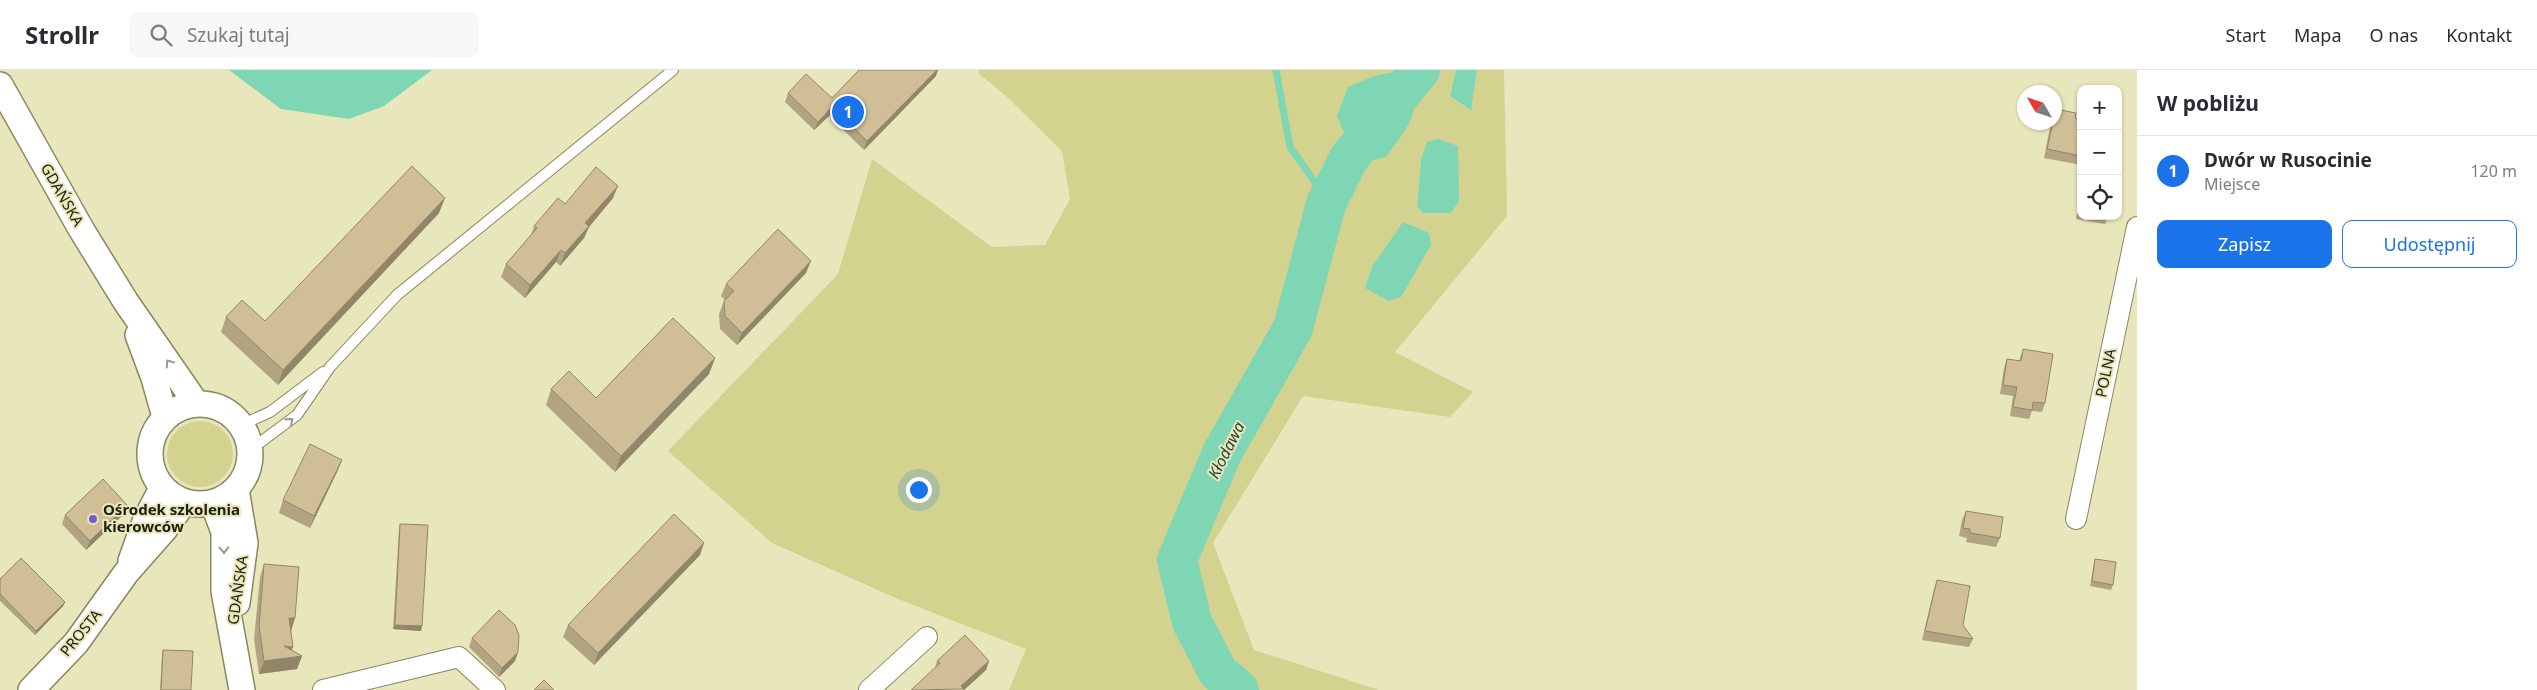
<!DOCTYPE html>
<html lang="pl">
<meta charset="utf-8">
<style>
:root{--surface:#fff;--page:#f7f7f7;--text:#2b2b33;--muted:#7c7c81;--line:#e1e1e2;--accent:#1a73e8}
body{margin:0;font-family:"Noto Sans",sans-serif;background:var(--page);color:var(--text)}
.controls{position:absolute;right:15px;top:15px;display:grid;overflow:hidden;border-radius:10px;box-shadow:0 1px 4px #0004}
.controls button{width:45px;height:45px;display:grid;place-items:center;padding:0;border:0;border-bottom:1px solid var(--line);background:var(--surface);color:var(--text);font:25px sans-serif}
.compass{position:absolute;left:2017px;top:15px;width:45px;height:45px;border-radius:50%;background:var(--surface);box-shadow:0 1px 4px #0004;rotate:309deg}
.you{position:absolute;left:918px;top:419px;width:18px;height:18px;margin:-12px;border:4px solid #fff;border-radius:50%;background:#1a73e8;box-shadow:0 0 0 8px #1a73e833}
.badge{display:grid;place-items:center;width:32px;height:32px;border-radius:50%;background:var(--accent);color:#fff;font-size:16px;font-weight:700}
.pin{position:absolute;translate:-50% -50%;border:2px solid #fff;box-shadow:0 1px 5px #0006}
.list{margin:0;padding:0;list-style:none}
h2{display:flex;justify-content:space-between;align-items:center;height:65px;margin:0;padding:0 20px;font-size:21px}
h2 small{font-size:16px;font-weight:400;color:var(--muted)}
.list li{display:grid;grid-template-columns:32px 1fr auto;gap:15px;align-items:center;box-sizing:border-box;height:70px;padding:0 20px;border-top:1px solid var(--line)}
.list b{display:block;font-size:19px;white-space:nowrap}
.list p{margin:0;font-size:16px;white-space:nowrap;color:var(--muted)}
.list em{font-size:16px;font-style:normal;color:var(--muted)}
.actions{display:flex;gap:10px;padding:15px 20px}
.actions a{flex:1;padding:11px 0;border:1px solid var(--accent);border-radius:10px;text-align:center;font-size:18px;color:var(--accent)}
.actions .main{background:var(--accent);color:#fff}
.icon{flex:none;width:28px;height:28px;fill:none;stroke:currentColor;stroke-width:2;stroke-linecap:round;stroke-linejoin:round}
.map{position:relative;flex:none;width:2137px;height:620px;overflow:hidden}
header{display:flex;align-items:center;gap:30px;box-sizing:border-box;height:70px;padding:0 25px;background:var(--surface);border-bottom:1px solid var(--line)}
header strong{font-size:24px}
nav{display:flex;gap:28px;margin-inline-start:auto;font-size:18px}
.search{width:350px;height:45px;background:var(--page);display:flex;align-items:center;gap:12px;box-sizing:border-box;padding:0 18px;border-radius:10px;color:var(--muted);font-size:19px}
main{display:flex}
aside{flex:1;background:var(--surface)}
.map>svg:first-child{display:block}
.green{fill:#d3d28e;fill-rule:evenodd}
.water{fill:#7ed6b5}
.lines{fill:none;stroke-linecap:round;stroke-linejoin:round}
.stream{stroke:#7ed6b5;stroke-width:7}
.river{stroke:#7ed6b5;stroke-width:40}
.service-casing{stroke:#88875f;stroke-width:12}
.minor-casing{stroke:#88875f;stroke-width:22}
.tertiary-casing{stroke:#88875f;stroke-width:28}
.service{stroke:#fff;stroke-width:10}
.minor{stroke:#fff;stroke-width:20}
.tertiary{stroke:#fff;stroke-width:25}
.wall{fill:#b3a481}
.shaded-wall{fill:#928669}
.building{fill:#d0bf96;stroke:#928669}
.oneway{stroke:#9a9a92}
.poi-dot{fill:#7059d3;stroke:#e7e7bb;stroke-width:2}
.labels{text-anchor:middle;stroke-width:4;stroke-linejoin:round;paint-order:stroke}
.street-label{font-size:15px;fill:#1e1e0d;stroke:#e7e7bb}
.poi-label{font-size:15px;font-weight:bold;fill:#1e1e0d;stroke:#e7e7bb;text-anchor:start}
.water-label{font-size:16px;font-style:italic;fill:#204739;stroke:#e7e7bb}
</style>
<header>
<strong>Strollr</strong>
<div class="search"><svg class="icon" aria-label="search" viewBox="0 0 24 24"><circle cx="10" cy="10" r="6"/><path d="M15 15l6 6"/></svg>Szukaj tutaj</div>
<nav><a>Start</a><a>Mapa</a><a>O nas</a><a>Kontakt</a></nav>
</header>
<main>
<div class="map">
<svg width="2137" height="620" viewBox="0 0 2137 620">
<rect width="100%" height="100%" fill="#e7e7bb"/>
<!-- green -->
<path class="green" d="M 979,0 L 1456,0 L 1450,26 L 1470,39 L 1477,0 L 1504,0 L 1507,146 L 1395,282 L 1473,322 L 1450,347 L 1303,326 L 1213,473 L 1254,580 L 1379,620 L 1009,620 L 1026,579 L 898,529 L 772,473 L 668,381 L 838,204 L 872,89 L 992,177 L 1045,175 L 1070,129 L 1062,81 L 1005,25 L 979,4 ZM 1421,89 L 1423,143 L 1417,137 Z
M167 384a33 33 0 1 1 66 0a33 33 0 1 1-66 0Z"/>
<!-- water -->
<path class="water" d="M 229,0 L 432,0 L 384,36 L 349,49 L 281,39 Z
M 1456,0 L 1477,0 L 1471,40 L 1450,26 Z
M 1395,2 L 1406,3 C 1425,40 1408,57 1386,87 L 1372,90 C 1354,77 1344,66 1337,46 L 1348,17 L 1374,6 Z
M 1438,69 L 1458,76 L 1459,131 L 1451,143 L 1423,143 L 1417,137 L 1421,89 L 1427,72 Z
M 1403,152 L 1429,163 L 1431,175 L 1401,227 L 1389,231 L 1365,218 L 1372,197 Z"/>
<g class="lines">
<!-- stream -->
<path class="stream" d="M 1276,0 L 1290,77 L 1324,125 L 1326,134"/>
<!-- river -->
<path class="river" d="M 1239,620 L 1218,602 L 1192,552 L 1177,490 L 1222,383 L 1293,258 L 1326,134 L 1349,88 L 1420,0"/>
<defs>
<path id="service" d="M 241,355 L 270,342 L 323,302
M 250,380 L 297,345 L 330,297 L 397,225 L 673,0"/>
<path id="minor" d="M 2076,449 L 2137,157
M 323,620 L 459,587 L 495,620
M 869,620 L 927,567"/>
<path id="tertiary" d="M 0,15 L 81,159 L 126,232 L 196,333
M 138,265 L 154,308 L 165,347
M150 384a50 50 0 1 1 100 0a50 50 0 1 1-100 0Z
M 236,419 L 245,473 L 237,533
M 213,433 L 224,462 L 224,521 L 242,620
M 131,491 L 146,449 L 162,418
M 31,620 L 76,573 L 126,503 L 164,460 L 184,432"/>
</defs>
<!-- service casing -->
<use href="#service" class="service-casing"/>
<!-- minor casing -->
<use href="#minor" class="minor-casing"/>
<!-- tertiary casing -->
<use href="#tertiary" class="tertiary-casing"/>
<!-- service -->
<use href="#service" class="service"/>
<!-- minor -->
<use href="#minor" class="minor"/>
<!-- tertiary -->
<use href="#tertiary" class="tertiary"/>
</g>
<!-- wall -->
<path class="wall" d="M 936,6 L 864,80 L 829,46 L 814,60 L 785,32 L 788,23 L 832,28 Z
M 2055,39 L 2075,48 L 2081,49 L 2081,95 L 2044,88 L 2051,52 L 2054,52 L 2054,42 Z
M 2081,121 L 2081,146 L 2108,146 L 2105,154 L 2076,149 Z
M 613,128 L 589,157 L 584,168 L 560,196 L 556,192 L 525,228 L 501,207 L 506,194 L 531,165 L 534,156 L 565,134 Z
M 439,143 L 278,315 L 221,262 L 226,247 L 265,251 Z
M 806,203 L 737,275 L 720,259 L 719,244 L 724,231 L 725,230 L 721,226 L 726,214 Z
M 2023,279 L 2045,333 L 2042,342 L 2032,341 L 2029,349 L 2010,346 L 2013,326 L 2000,324 L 2004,298 L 2007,289 L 2019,291 Z
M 715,288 L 709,304 L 615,402 L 546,335 L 551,319 L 596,328 Z
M 342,390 L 337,402 L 310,458 L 279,443 L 283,430 Z
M 1966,441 L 2000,468 L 1996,477 L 1966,472 L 1967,468 L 1959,466 L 1962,450 Z
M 124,444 L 86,480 L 62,454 L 65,445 Z
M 400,454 L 422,556 L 421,561 L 393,559 L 399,458 Z
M 700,485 L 594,595 L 563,567 L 568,555 Z
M 2095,489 L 2113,515 L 2111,520 L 2090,516 L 2094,493 Z
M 264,494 L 295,548 L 291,561 L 291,580 L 302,586 L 297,599 L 259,604 L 254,569 L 260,507 Z
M 0,509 L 65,532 L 63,536 L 35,565 L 0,531 Z
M 1937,510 L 1963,555 L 1973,569 L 1969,577 L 1922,570 L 1934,519 Z
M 472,568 L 518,582 L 515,591 L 499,607 L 469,577 Z
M 163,580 L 191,620 L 160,620 L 162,584 Z
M 937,591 L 989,591 L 986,600 L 964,620 L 935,598 Z"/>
<!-- shaded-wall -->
<path class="shaded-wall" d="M 937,0 L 938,0 L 936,6 L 864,80 L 867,71 Z
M 832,37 L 829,46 L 814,60 L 818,52 Z
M 618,116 L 613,128 L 589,157 L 584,168 L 560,196 L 565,183 L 585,153 Z
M 445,128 L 439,143 L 278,315 L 283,300 Z
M 561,180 L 556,192 L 525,228 L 530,215 Z
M 811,191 L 806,203 L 737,275 L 742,263 Z
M 715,288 L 709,304 L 615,402 L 621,386 Z
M 342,390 L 337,402 L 310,458 L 314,446 Z
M 127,435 L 124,444 L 86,480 L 90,471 Z
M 704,473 L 700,485 L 594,595 L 598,583 Z
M 65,532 L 63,536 L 35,565 L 36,561 Z
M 289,548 L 295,548 L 291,561 Z
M 395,555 L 422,556 L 421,561 L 393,559 Z
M 284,576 L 293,577 L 289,588 L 302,586 L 297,599 L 259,604 L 264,591 Z
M 518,582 L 515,591 L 499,607 L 502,598 Z
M 989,591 L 986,600 L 964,620 L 961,616 Z"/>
<!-- building -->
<path class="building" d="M 859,0 L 937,0 L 867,71 L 832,37 L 818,52 L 788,23 L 806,4 L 832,28 Z
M 2055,39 L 2076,43 L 2075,48 L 2081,49 L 2081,86 L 2047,79 L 2053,52 L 2054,52 Z
M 412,96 L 445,128 L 283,300 L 226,247 L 242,230 L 265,251 Z
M 596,97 L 618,116 L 585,153 L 589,156 L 565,183 L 561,180 L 530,215 L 506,194 L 537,158 L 534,156 L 558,128 L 565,134 Z
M 2081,129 L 2081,140 L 2079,140 Z
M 778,159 L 811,191 L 742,263 L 725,246 L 724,231 L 734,221 L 726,214 Z
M 673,248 L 715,288 L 621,386 L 551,319 L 569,301 L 596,328 Z
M 2023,279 L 2053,284 L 2045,333 L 2033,332 L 2032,340 L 2013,337 L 2017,317 L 2003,315 L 2007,289 L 2021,291 Z
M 310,374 L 342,390 L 314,446 L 283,430 Z
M 103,409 L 127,435 L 90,471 L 65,445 Z
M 1966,441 L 2003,447 L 2000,468 L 1970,463 L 1970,459 L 1963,458 Z
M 674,444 L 704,473 L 598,583 L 568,555 Z
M 400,454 L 428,455 L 422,556 L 395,555 Z
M 21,488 L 65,532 L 36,561 L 0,524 L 0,509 Z
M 2095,489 L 2116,492 L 2113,515 L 2092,511 Z
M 264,494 L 299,497 L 295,548 L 289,548 L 293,577 L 284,576 L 302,586 L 264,591 L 259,556 Z
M 1937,510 L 1970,516 L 1963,555 L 1973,569 L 1925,561 Z
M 499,540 L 515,555 L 519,565 L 518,582 L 502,598 L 472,568 Z
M 965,565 L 989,591 L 961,616 L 964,619 L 911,620 L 940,593 L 937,591 Z
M 163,580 L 193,581 L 191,620 L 161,620 Z
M 544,610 L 554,620 L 534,620 Z"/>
<!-- one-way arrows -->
<defs><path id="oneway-chevron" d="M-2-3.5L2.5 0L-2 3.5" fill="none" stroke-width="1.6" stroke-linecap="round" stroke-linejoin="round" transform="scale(1.25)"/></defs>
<g class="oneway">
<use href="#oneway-chevron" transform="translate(169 293) rotate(-125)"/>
<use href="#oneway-chevron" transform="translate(290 351) rotate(-41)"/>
<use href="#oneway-chevron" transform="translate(224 480) rotate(89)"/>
</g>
<!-- markers -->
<circle class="poi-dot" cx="93" cy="449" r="5"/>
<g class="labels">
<!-- street labels -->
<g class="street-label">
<text transform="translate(62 125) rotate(60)" y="5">GDAŃSKA</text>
<text transform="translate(2106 303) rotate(-78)" y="5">POLNA</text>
<text transform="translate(238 520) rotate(-82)" y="5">GDAŃSKA</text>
<text transform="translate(81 563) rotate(-51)" y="5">PROSTA</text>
</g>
<!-- poi labels -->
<g class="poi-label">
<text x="103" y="445">Ośrodek szkolenia<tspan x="103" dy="17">kierowców</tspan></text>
</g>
<!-- water labels -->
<g class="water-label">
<text transform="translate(1226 380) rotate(-63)" y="6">Kłodawa</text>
</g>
</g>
</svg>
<div class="controls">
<button>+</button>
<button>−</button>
<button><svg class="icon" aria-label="locate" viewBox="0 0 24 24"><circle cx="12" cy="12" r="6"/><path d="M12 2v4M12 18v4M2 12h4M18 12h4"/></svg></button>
</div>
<svg class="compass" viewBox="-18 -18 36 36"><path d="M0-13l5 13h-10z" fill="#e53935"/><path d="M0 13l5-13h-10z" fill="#7c7c81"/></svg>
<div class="you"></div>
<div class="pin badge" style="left:848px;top:42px">1</div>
</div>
<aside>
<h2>W pobliżu<small></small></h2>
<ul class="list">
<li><span class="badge">1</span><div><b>Dwór w Rusocinie</b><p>Miejsce</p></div><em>120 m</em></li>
</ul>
<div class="actions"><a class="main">Zapisz</a><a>Udostępnij</a></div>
</aside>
</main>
